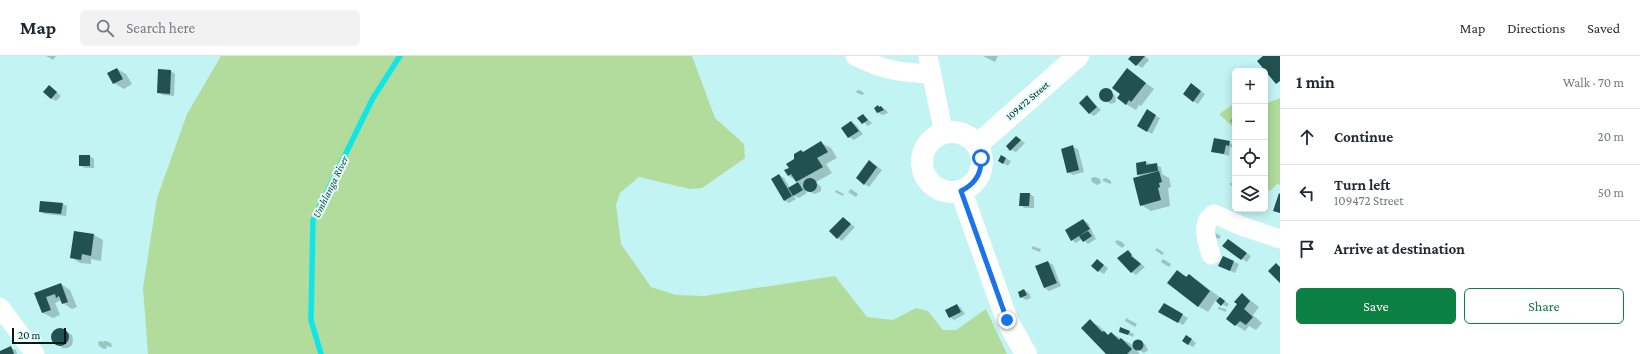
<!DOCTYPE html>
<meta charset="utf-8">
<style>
:root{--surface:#fff;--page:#f2f2f3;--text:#1f2937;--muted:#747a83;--line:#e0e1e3;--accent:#0b8043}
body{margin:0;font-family:"Crimson Pro",serif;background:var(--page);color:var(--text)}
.controls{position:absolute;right:12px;top:12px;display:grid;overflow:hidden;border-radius:6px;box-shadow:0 2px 10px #0003}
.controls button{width:36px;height:36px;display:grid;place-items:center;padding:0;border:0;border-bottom:1px solid var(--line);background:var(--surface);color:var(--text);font:20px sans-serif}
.scale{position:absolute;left:12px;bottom:10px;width:54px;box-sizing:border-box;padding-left:4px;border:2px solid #071a1a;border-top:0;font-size:11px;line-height:14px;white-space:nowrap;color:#071a1a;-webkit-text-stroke:3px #e0fdfc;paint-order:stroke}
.stop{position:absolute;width:12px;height:12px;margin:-9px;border:3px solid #1a73e8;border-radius:50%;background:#fff}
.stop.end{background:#1a73e8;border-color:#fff;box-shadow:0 1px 4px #0008}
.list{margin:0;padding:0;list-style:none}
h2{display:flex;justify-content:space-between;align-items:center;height:52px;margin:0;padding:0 16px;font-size:17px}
h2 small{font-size:13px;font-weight:400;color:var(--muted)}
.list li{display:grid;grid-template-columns:26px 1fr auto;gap:12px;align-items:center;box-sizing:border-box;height:56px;padding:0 16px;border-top:1px solid var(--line)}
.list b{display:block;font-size:15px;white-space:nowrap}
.list p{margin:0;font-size:13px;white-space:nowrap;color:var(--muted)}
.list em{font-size:13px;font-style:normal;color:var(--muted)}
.actions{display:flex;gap:8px;padding:12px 16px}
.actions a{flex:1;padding:9px 0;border:1px solid var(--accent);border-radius:6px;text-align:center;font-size:14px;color:var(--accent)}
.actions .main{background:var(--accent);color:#fff}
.icon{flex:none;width:22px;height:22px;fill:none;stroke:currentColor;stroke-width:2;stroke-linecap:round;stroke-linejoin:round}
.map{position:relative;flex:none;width:1280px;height:298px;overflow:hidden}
header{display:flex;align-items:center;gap:24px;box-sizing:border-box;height:56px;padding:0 20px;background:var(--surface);border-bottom:1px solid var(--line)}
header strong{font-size:19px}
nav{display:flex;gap:22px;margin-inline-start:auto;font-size:14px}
.search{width:280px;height:36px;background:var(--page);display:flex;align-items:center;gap:10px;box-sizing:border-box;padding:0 14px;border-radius:6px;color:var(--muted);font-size:15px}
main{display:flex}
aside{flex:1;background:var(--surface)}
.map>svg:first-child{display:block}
.green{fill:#b1dc9c}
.shadow{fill:#0003}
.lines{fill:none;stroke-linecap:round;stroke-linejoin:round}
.stream{stroke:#11e6e7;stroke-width:5.5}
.building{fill:#225151}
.minor{stroke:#fff;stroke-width:19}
.tertiary{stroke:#fff;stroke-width:22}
.route{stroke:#1a73e8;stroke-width:5}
.labels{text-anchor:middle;stroke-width:4;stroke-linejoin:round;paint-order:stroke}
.street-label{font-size:10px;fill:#071a1a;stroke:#e0fdfc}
.water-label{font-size:11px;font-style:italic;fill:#264242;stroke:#e0fdfc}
</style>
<header>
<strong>Map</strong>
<div class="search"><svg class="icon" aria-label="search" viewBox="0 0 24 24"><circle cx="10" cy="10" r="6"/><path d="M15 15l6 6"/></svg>Search here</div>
<nav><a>Map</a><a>Directions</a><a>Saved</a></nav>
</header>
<main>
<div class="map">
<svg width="1280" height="298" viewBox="0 0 1280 298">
<rect width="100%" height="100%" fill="#c2f4f3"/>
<!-- green -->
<path class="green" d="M 221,0 L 692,0 L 715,62 L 744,88 L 745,102 L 702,132 L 690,133 L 639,121 L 620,137 L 616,149 L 621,188 L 651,231 L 676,239 L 704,240 L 835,220 L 867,261 L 893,264 L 916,252 L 928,255 L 943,274 L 956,274 L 986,253 L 1007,298 L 148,298 L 143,232 L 157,142 L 187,58 Z
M 1280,42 L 1280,129 L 1277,128 L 1270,135 L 1265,132 L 1265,48 Z
M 1235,47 L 1235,73 L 1219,58 Z"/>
<!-- shadow -->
<path class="shadow" d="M 46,0 L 56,0 L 53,4 Z
M 983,0 L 998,0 L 995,6 Z
M 1132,0 L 1145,0 L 1149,4 L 1142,12 L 1129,3 Z
M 117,13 L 126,18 L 132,28 L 124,33 L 114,27 Z
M 1127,13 L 1154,33 L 1141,50 L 1139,49 L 1136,54 L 1126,48 L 1122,38 Z
M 171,15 L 175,18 L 174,40 L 163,39 L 158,36 Z
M 1191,28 L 1205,38 L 1198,48 L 1193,45 Z
M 50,30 L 61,40 L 56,45 L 51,42 Z
M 859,34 L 863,36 L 864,38 L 862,39 L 857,37 L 856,35 Z
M 1105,34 L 1115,39 L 1116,46 L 1111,48 L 1101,42 L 1100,39 Z
M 1087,41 L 1101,54 L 1094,60 L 1089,57 Z
M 881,51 L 886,54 L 888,57 L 883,59 L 878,57 Z
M 1147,55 L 1160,62 L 1152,78 L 1139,70 Z
M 863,59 L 872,67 L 868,70 L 859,62 Z
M 1232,62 L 1235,64 L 1235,70 L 1230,65 Z
M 851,66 L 856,69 L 863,78 L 854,84 L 849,81 Z
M 1017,81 L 1025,87 L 1016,96 L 1011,94 Z
M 1215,83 L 1235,89 L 1234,92 L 1230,91 L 1229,100 L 1213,95 Z
M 821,87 L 831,92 L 837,102 L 826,108 L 832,117 L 816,126 L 821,131 L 821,135 L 815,138 L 805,134 L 807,137 L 799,142 L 793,139 L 796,143 L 789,147 L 784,144 L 779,119 L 784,122 L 790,132 L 799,126 L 789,120 L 786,115 L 790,112 L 801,95 L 805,97 Z
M 1073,91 L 1078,93 L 1084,116 L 1073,119 L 1068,116 Z
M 90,100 L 94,103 L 94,112 L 85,112 L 80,109 Z
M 1002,100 L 1011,105 L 1008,110 L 999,104 Z
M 1146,106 L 1161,111 L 1162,118 L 1169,122 L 1171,131 L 1168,132 L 1170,150 L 1151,155 L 1141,149 L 1142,121 L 1138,119 Z
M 874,108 L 882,114 L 869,131 L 865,128 Z
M 1095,121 L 1100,123 L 1101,127 L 1097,129 L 1092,126 L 1091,122 Z
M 1106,122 L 1111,125 L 1111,128 L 1103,125 L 1103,123 Z
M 1234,125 L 1235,126 L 1235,133 L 1230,128 Z
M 851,133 L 858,138 L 856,141 L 848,136 Z
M 836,134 L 844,138 L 843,140 L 835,136 Z
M 1030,138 L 1034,141 L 1034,152 L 1025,152 L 1020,149 Z
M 62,148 L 67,150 L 66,160 L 45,158 L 40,155 Z
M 843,162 L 855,171 L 842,185 L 838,182 Z
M 1083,164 L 1088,167 L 1096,183 L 1088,188 L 1082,183 L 1076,187 L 1072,184 Z
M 1212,175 L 1221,180 L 1219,183 L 1214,181 Z
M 74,176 L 94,179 L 103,184 L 101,205 L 91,203 L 91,208 L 80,207 L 71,201 Z
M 1117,184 L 1122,186 L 1125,189 L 1122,192 L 1118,189 L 1115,186 Z
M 1232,187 L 1251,200 L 1247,206 L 1223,190 Z
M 1032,190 L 1041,193 L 1040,196 L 1032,193 Z
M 1157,192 L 1164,197 L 1162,199 L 1155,194 Z
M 1128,196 L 1145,211 L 1136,219 L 1132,216 Z
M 1223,201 L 1239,208 L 1235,217 L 1224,212 Z
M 1163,203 L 1171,208 L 1169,211 L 1161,206 Z
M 1097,204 L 1108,212 L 1104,218 L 1099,215 Z
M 1048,206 L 1053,209 L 1061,230 L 1049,235 L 1045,232 L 1036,210 Z
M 1177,216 L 1198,225 L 1229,248 L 1227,251 L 1216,244 L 1208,256 L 1198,250 Z
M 61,228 L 70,234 L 77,251 L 72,253 L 63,247 L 62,244 L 55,247 L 60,259 L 53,262 L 43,257 L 36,238 Z
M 1024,234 L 1029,237 L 1031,242 L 1026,244 L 1021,241 Z
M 1242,238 L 1259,251 L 1253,259 L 1262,267 L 1256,274 L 1249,270 L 1245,275 L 1236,269 L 1238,248 Z
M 1164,248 L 1188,262 L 1183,269 L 1160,255 Z
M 957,249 L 961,252 L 965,258 L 954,264 L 950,261 Z
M 1218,251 L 1226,253 L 1226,256 L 1218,253 Z
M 1126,262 L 1137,268 L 1135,271 L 1125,265 Z
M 1090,265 L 1099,270 L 1107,278 L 1109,279 L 1111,277 L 1131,288 L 1140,298 L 1107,298 Z
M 57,273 L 62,273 L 72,279 L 73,284 L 72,289 L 68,292 L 63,292 L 53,286 L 53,276 Z
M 1120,275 L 1129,276 L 1134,278 L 1133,281 Z
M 1191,283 L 1196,287 L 1193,291 L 1188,288 Z
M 101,285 L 104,287 L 103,285 L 106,285 L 111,287 L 112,291 L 106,290 L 107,292 L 104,293 L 99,290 L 98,286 Z
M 1137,285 L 1145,288 L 1148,294 L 1144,297 L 1137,293 L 1134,288 Z
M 11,292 L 16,294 L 17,298 L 2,298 Z"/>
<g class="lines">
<!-- stream -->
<path class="stream" d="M 321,298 L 311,264 L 313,164 L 373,42 L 400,0"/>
</g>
<!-- building -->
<path class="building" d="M 1131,0 L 1145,0 L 1136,10 L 1128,3 Z
M 1263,0 L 1280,0 L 1280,25 L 1276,28 L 1257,5 Z
M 117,12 L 123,23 L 113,28 L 107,17 Z
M 1127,12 L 1146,27 L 1131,46 L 1129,44 L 1126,49 L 1117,42 L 1120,38 L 1112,32 Z
M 158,13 L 171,14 L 170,38 L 157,37 Z
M 1191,27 L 1201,35 L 1193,46 L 1183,38 Z
M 49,29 L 57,36 L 51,43 L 43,36 Z
M1099 39a7 7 0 1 1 14 0a7 7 0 1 1-14 0Z
M 1087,39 L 1097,51 L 1089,58 L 1079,47 Z
M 878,49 L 879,51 L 881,50 L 884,54 L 877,57 L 874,52 Z
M 1147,53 L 1156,59 L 1147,76 L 1137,70 Z
M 863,58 L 868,64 L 862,68 L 857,62 Z
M 851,65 L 859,75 L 848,82 L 841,72 Z
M 1016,80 L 1021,84 L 1010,95 L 1006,90 Z
M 1214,82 L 1230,85 L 1229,90 L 1226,89 L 1224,98 L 1211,96 Z
M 821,85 L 828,96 L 817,102 L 823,111 L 796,126 L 791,118 L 788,120 L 784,114 L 789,112 L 786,108 L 794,103 L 794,98 L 801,94 L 803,96 Z
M 1073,89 L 1079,114 L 1067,117 L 1061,93 Z
M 79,99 L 90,99 L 90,110 L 79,110 Z
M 1001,99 L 1006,102 L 1003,108 L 998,105 Z
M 869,104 L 877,111 L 864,129 L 856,122 Z
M 1146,105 L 1146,109 L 1157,107 L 1158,115 L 1137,119 L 1136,107 Z
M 1159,115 L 1162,126 L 1159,127 L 1160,131 L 1158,132 L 1161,144 L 1140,150 L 1133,122 Z
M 779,118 L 792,140 L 784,145 L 771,123 Z
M803 129a7 7 0 1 1 14 0a7 7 0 1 1-14 0Z
M 798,126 L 803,134 L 793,140 L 788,132 Z
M 1020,137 L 1030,137 L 1029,150 L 1019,150 Z
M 1279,137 L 1280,138 L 1280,157 L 1273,155 Z
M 40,145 L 63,147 L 61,158 L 39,156 Z
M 843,161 L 851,168 L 837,183 L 829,175 Z
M 1083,163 L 1090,173 L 1071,185 L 1065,174 Z
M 74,175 L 94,178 L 91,200 L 82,198 L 81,204 L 70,202 Z
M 1088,175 L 1092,180 L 1083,186 L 1079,180 Z
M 1228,183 L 1247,197 L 1241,204 L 1222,190 Z
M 1128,194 L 1132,199 L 1131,200 L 1141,208 L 1131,217 L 1117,202 Z
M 1223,200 L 1234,205 L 1230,215 L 1218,210 Z
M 1097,203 L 1104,209 L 1098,216 L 1091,210 Z
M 1048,205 L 1057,227 L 1044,232 L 1035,210 Z
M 1276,207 L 1280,211 L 1280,227 L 1268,215 Z
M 1177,214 L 1186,221 L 1189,218 L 1210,235 L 1198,251 L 1167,227 Z
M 61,227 L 68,246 L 62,248 L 59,240 L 56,242 L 55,238 L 46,241 L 51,254 L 42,257 L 34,237 Z
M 1024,233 L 1027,239 L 1020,242 L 1018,236 Z
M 1242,237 L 1250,245 L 1244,253 L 1253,261 L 1246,269 L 1240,265 L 1235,270 L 1226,263 L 1237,248 L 1234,246 Z
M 1220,241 L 1225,245 L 1221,250 L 1216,245 Z
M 1164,247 L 1183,258 L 1178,267 L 1158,256 Z
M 957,248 L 961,256 L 949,262 L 945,254 Z
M 1090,263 L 1102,276 L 1104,275 L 1108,279 L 1111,276 L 1119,284 L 1121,282 L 1132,293 L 1127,298 L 1106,298 L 1081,272 Z
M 1120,271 L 1130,275 L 1128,279 L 1119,276 Z
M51 281a9 9 0 1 1 18 0a9 9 0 1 1-18 0Z
M 1186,279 L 1192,283 L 1188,289 L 1182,285 Z
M1132.5 289a5.5 5.5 0 1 1 11 0a5.5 5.5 0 1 1-11 0Z
M 11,290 L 14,298 L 0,298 L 0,295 Z"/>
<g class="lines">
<!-- minor -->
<path class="minor" d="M 855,0 C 882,14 902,17 932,18
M 928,0 L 944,78
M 1211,199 C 1207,186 1200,166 1214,158 L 1244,171 L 1280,183
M 0,251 L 35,298"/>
<!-- tertiary -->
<path class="tertiary" d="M922 106a30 30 0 1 1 60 0a30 30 0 1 1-60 0Z
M 977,89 L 1078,0
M 961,135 L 1007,264 L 1026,298"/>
</g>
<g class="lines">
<!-- route -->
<path class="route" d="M 981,102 C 982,118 975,128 961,135 L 1007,264"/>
</g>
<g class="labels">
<!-- street labels -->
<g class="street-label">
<text transform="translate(1027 44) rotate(-41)" y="4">109472 Street</text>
</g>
<!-- water labels -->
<g class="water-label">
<text transform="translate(330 131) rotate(-64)" y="4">Umhlanga River</text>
</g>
</g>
</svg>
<div class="controls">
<button>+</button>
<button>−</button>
<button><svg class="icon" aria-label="locate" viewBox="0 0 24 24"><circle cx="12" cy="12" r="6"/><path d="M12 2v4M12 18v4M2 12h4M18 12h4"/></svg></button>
<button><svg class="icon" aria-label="layers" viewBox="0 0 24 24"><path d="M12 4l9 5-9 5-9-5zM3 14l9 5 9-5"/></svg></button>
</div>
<div class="scale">20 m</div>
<div class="stop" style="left:981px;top:102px"></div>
<div class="stop end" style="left:1007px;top:264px"></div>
</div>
<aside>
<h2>1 min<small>Walk · 70 m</small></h2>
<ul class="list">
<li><svg class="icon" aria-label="ahead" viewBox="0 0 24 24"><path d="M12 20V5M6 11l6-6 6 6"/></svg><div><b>Continue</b></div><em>20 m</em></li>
<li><svg class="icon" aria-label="left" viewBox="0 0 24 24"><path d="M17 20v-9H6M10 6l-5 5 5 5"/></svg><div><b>Turn left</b><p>109472 Street</p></div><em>50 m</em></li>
<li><svg class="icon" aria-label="arrive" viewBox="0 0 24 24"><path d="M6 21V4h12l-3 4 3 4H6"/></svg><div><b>Arrive at destination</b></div></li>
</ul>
<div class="actions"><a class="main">Save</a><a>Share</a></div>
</aside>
</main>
